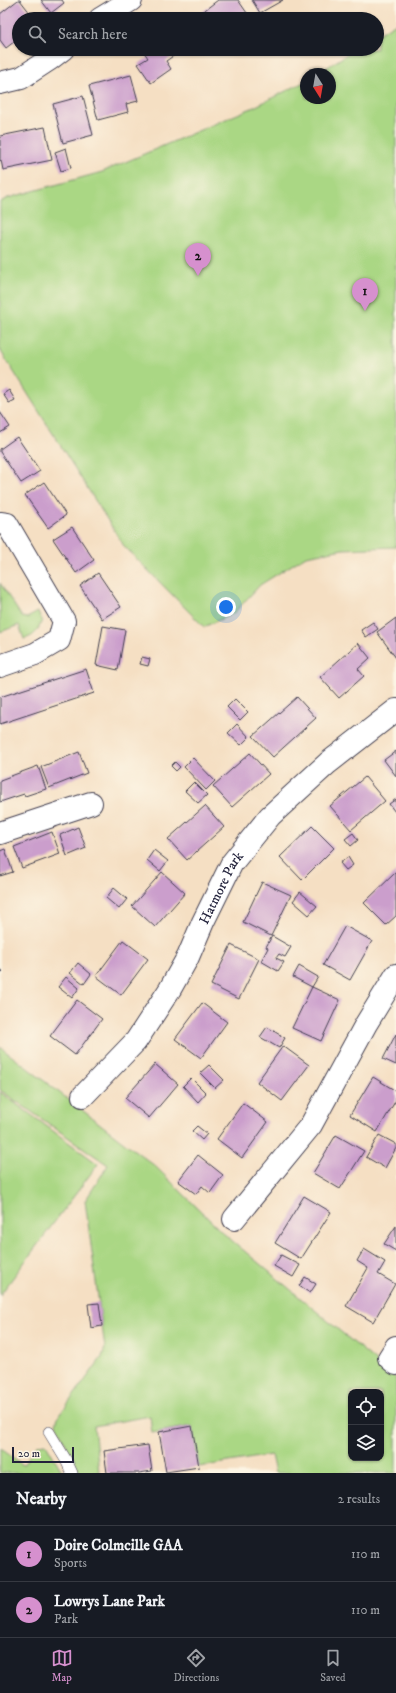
<!DOCTYPE html>
<style>
:root{--surface:#171b24;--page:#20242c;--text:#f1f3f6;--muted:#9ea1a6;--line:#363941;--accent:#d690ce}
body{margin:0;font-family:"IM FELL DW Pica",serif;background:var(--page);color:var(--text)}
.controls{position:absolute;right:12px;bottom:12px;display:grid;overflow:hidden;border-radius:8px;box-shadow:0 1px 3px #0004}
.controls button{width:36px;height:36px;display:grid;place-items:center;padding:0;border:0;border-bottom:1px solid var(--line);background:var(--surface);color:var(--text);font:20px sans-serif}
.compass{position:absolute;left:300px;top:68px;width:36px;height:36px;border-radius:50%;background:var(--surface);box-shadow:0 1px 3px #0004;rotate:169deg}
.scale{position:absolute;left:12px;bottom:10px;width:62px;box-sizing:border-box;padding-left:4px;border:2px solid #22223b;border-top:0;font-size:11px;line-height:14px;white-space:nowrap;color:#22223b;-webkit-text-stroke:3px #fcf5e5;paint-order:stroke}
.you{position:absolute;left:226px;top:607px;width:14px;height:14px;margin:-10px;border:3px solid #fff;border-radius:50%;background:#1a73e8;box-shadow:0 0 0 6px #1a73e833}
.badge{display:grid;place-items:center;width:26px;height:26px;border-radius:50%;background:var(--accent);color:#111;font-size:13px;font-weight:700}
.pin{position:absolute;translate:-50% -33px;filter:drop-shadow(0 1px 2px #0008)}
.pin::after{content:'';position:absolute;top:21px;width:14px;height:12px;background:inherit;clip-path:polygon(0 0,100% 0,50% 100%)}
.list{margin:0;padding:0;list-style:none}
h2{display:flex;justify-content:space-between;align-items:center;height:52px;margin:0;padding:0 16px;font-size:17px}
h2 small{font-size:13px;font-weight:400;color:var(--muted)}
.list li{display:grid;grid-template-columns:26px 1fr auto;gap:12px;align-items:center;box-sizing:border-box;height:56px;padding:0 16px;border-top:1px solid var(--line)}
.list b{display:block;font-size:15px;white-space:nowrap}
.list p{margin:0;font-size:13px;white-space:nowrap;color:var(--muted)}
.list em{font-size:13px;font-style:normal;color:var(--muted)}
.icon{flex:none;width:22px;height:22px;fill:none;stroke:currentColor;stroke-width:2;stroke-linecap:round;stroke-linejoin:round}
.map{position:relative;flex:none;width:396px;height:1473px;overflow:hidden}
.search{position:absolute;background:var(--surface);box-shadow:0 1px 3px #0004;left:12px;right:12px;top:12px;height:44px;display:flex;align-items:center;gap:10px;box-sizing:border-box;padding:0 14px;border-radius:22px;color:var(--muted);font-size:15px}
.sheet{height:164px;background:var(--surface)}
nav{display:flex;justify-content:space-around;align-items:center;box-sizing:border-box;height:56px;border-top:1px solid var(--line);background:var(--surface);font-size:11px;color:var(--muted)}
nav a{display:grid;justify-items:center;gap:2px}
nav .on{color:var(--accent)}
.map>svg:first-child{display:block}
.green{fill:#aad784;stroke:#667c60;fill-rule:evenodd}
.building{fill:#cb9ecc}
.lines{fill:none;stroke-linecap:round;stroke-linejoin:round}
.lane-casing{stroke:#423e4f;stroke-width:12}
.street-casing{stroke:#423e4f;stroke-width:24}
.path{stroke:#423e4f;stroke-width:2.5;stroke-dasharray:3 3;stroke-linecap:butt}
.lane{stroke:#fff;stroke-width:11}
.street{stroke:#fff;stroke-width:22}
.labels{text-anchor:middle;stroke-width:4;stroke-linejoin:round;paint-order:stroke}
.street-label{font-size:14px;fill:#22223b;stroke:#fcf5e5}
</style>
<div class="map">
<svg width="396" height="1473" viewBox="0 0 396 1473">
<rect width="100%" height="100%" fill="#fcf5e5"/>
<filter id="ink" filterUnits="userSpaceOnUse"><feTurbulence type="fractalNoise" baseFrequency=".025" numOctaves="2"/><feDisplacementMap in="SourceGraphic" scale="8" xChannelSelector="R" yChannelSelector="G"/><feConvolveMatrix kernelMatrix="1 2 1 2 8 2 1 2 1" color-interpolation-filters="sRGB"/></filter>
<filter id="wash" filterUnits="userSpaceOnUse"><feTurbulence type="fractalNoise" baseFrequency=".012" numOctaves="4" result="noise"/><feDisplacementMap in="SourceGraphic" scale="16" xChannelSelector="R" yChannelSelector="G"/><feGaussianBlur stdDeviation="0.9" result="paint"/><feColorMatrix in="noise" values="0 0 0 0 0 0 0 0 0 0 0 0 0 0 0 0 0 1.4 0 .05"/><feComposite in="paint" operator="in"/></filter>
<g filter="url(#wash)">
<rect width="100%" height="100%" fill="#f5dfc3"/>
<!-- green -->
<path class="green" d="M 396,23 L 396,547 L 343,549 L 306,556 L 260,585 L 234,613 L 204,627 L 124,546 L 0,350 L 0,202 L 8,198 L 102,172 L 254,107 L 306,81 L 306,98 L 330,98 L 330,74 L 317,74 L 355,49 L 377,49 L 377,35 Z
M 0,583 L 22,617 L 27,618 L 38,612 L 42,620 C 38,631 35,636 24,639 L 19,625 L 0,632 Z
M 0,1047 L 155,1166 L 223,1233 L 396,1378 L 396,1473 L 275,1473 L 271,1455 L 199,1467 L 192,1426 L 152,1433 L 150,1416 L 94,1426 L 99,1473 L 80,1473 L 56,1424 L 58,1417 L 102,1357 L 105,1348 L 85,1201 L 108,1165 L 0,1090 ZM 351,1392 L 381,1392 L 381,1458 L 351,1458 Z
M 0,1092 L 98,1164 L 0,1295 Z
M 46,1444 L 63,1473 L 0,1473 L 0,1448 L 23,1465 L 37,1445 Z"/>
<g id="blocks">
<!-- building -->
<path class="building" d="M 18,0 L 20,0 L 34,18 L 19,19 L 19,30 L 16,33 L 19,38 L 6,48 L 0,40 L 0,14 Z
M 41,0 L 62,0 L 64,3 L 51,13 Z
M 218,0 L 238,0 L 247,13 L 238,19 L 193,19 Z
M 252,0 L 283,0 L 260,13 Z
M 148,49 L 177,49 L 179,52 L 166,61 L 171,69 L 151,83 L 138,64 L 148,58 L 144,52 Z
M 131,75 L 138,101 L 126,104 L 128,112 L 98,120 L 89,86 Z
M 83,96 L 93,135 L 63,143 L 53,104 Z
M 45,127 L 52,160 L 3,170 L 1,160 L 0,161 L 0,136 Z
M 66,148 L 71,168 L 61,171 L 55,152 Z
M 9,390 L 15,400 L 9,403 L 3,394 Z
M 0,412 L 10,427 L 0,433 Z
M 17,437 L 40,471 L 21,483 L 0,452 L 0,449 Z
M 44,482 L 66,515 L 48,528 L 25,495 Z
M 72,527 L 94,560 L 76,573 L 53,539 Z
M 98,573 L 121,607 L 102,619 L 80,586 Z
M 396,618 L 396,658 L 377,632 Z
M 373,622 L 378,629 L 366,637 L 361,630 Z
M 103,626 L 125,630 L 118,670 L 96,665 Z
M 358,643 L 370,658 L 358,669 L 364,676 L 339,698 L 320,677 Z
M 142,657 L 150,659 L 148,666 L 140,664 Z
M 86,669 L 94,693 L 0,724 L 0,697 Z
M 297,697 L 316,718 L 273,757 L 253,736 Z
M 235,699 L 248,712 L 240,720 L 227,707 Z
M 237,724 L 249,737 L 241,745 L 228,733 Z
M 396,751 L 396,776 L 384,760 Z
M 79,752 L 87,773 L 49,788 L 41,767 Z
M 250,753 L 269,774 L 232,807 L 213,786 Z
M 193,758 L 215,781 L 206,790 L 184,767 Z
M 175,762 L 180,767 L 176,771 L 171,766 Z
M 38,766 L 46,789 L 25,796 L 24,794 L 0,802 L 0,780 Z
M 365,777 L 385,801 L 351,830 L 330,806 Z
M 194,782 L 207,795 L 198,803 L 185,791 Z
M 396,799 L 396,811 L 395,812 L 389,804 Z
M 205,806 L 224,827 L 187,860 L 168,839 Z
M 312,826 L 334,848 L 302,880 L 280,857 Z
M 78,827 L 86,848 L 67,856 L 60,835 Z
M 52,832 L 60,854 L 22,868 L 14,847 Z
M 353,833 L 358,840 L 351,846 L 345,839 Z
M 5,849 L 13,872 L 0,876 L 0,851 Z
M 154,850 L 168,861 L 160,871 L 147,860 Z
M 348,857 L 353,865 L 346,870 L 340,863 Z
M 162,872 L 185,893 L 155,927 L 132,906 Z
M 396,872 L 396,916 L 386,925 L 364,903 Z
M 262,882 L 291,895 L 271,936 L 243,922 Z
M 114,888 L 127,899 L 119,909 L 106,898 Z
M 300,892 L 317,906 L 309,915 L 293,901 Z
M 345,926 L 372,941 L 350,980 L 323,965 Z
M 272,936 L 291,947 L 285,957 L 279,954 L 276,958 L 284,962 L 278,971 L 261,961 L 268,948 L 266,947 Z
M 123,940 L 148,959 L 121,995 L 96,976 Z
M 231,945 L 259,959 L 239,999 L 211,985 Z
M 78,963 L 91,974 L 84,984 L 70,973 Z
M 299,966 L 318,977 L 312,987 L 293,977 Z
M 66,977 L 79,988 L 72,998 L 58,987 Z
M 312,987 L 340,1000 L 321,1041 L 292,1028 Z
M 77,1000 L 102,1019 L 75,1055 L 50,1036 Z
M 202,1003 L 227,1022 L 201,1058 L 175,1039 Z
M 267,1027 L 285,1038 L 279,1048 L 260,1037 Z
M 396,1034 L 396,1065 L 383,1059 Z
M 283,1046 L 309,1065 L 282,1101 L 257,1082 Z
M 155,1064 L 178,1084 L 149,1118 L 125,1098 Z
M 209,1065 L 224,1080 L 215,1088 L 200,1073 Z
M 373,1077 L 396,1091 L 396,1100 L 377,1132 L 350,1115 Z
M 191,1078 L 206,1093 L 198,1102 L 183,1086 Z
M 243,1103 L 268,1122 L 242,1158 L 217,1139 Z
M 197,1126 L 207,1134 L 202,1140 L 192,1131 Z
M 336,1135 L 364,1151 L 340,1189 L 313,1173 Z
M 379,1135 L 396,1144 L 396,1148 L 385,1168 L 366,1157 Z
M 198,1155 L 223,1175 L 210,1193 L 202,1186 L 196,1194 L 178,1181 Z
M 304,1196 L 331,1212 L 301,1259 L 275,1243 Z
M 396,1226 L 396,1251 L 384,1244 Z
M 364,1249 L 385,1262 L 378,1274 L 395,1284 L 373,1322 L 346,1306 L 368,1268 L 357,1261 Z
M 281,1255 L 300,1265 L 293,1277 L 274,1266 Z
M 305,1277 L 316,1284 L 310,1293 L 299,1286 Z
M 99,1303 L 102,1326 L 91,1328 L 88,1304 Z
M 192,1426 L 199,1467 L 166,1472 L 159,1432 Z
M 148,1445 L 152,1471 L 139,1473 L 107,1473 L 104,1451 Z"/>
</g>
</g>
<g filter="url(#ink)">
<use href="#blocks" fill-opacity="0" stroke="#423e4f" stroke-width="1"/>
<g class="lines">
<defs>
<path id="lane" d="M 49,1432 L 66,1460 L 72,1473"/>
<g id="street">
<path d="M 100,19 L 131,0"/>
<path d="M 0,83 L 21,78 L 50,59 L 63,49"/>
<path d="M 0,523 L 7,524 L 64,621 L 59,640 L 35,654 L 0,666"/>
<path d="M 0,833 L 91,803"/>
<path id="s1" d="M 83,1096 L 136,1041 L 170,989 L 188,957 L 203,922 L 232,863 L 270,816 L 328,763 L 396,710"/>
<path d="M 234,1219 L 311,1125 L 366,1024 L 396,975"/>
<path d="M 396,1347 L 389,1358 L 396,1364"/>
</g>
</defs>
<!-- lane casing -->
<use href="#lane" class="lane-casing"/>
<!-- street casing -->
<use href="#street" class="street-casing"/>
<!-- path -->
<path class="path" d="M 0,972 L 3,970"/>
<!-- lane -->
<use href="#lane" class="lane"/>
<!-- street -->
<use href="#street" class="street"/>
</g>
</g>
<g class="labels">
<!-- street labels -->
<g class="street-label">
<text dy="5" stroke="none"><textPath href="#s1" startOffset="252">Hatmore Park</textPath></text>
</g>
</g>
</svg>
<div class="controls">
<button><svg class="icon" aria-label="locate" viewBox="0 0 24 24"><circle cx="12" cy="12" r="6"/><path d="M12 2v4M12 18v4M2 12h4M18 12h4"/></svg></button>
<button><svg class="icon" aria-label="layers" viewBox="0 0 24 24"><path d="M12 4l9 5-9 5-9-5zM3 14l9 5 9-5"/></svg></button>
</div>
<svg class="compass" viewBox="-18 -18 36 36"><path d="M0-13l5 13h-10z" fill="#e53935"/><path d="M0 13l5-13h-10z" fill="#9ea1a6"/></svg>
<div class="scale">20 m</div>
<div class="you"></div>
<div class="pin badge" style="left:365px;top:311px">1</div>
<div class="pin badge" style="left:198px;top:276px">2</div>
<div class="search"><svg class="icon" aria-label="search" viewBox="0 0 24 24"><circle cx="10" cy="10" r="6"/><path d="M15 15l6 6"/></svg>Search here</div>
</div>
<section class="sheet">
<h2>Nearby<small>2 results</small></h2>
<ul class="list">
<li><span class="badge">1</span><div><b>Doire Colmcille GAA</b><p>Sports</p></div><em>110 m</em></li>
<li><span class="badge">2</span><div><b>Lowrys Lane Park</b><p>Park</p></div><em>110 m</em></li>
</ul>
</section>
<nav>
<a class="on"><svg class="icon" aria-label="map" viewBox="0 0 24 24"><path d="M3 6l6-2 6 2 6-2v14l-6 2-6-2-6 2zM9 4v14M15 6v14"/></svg>Map</a>
<a><svg class="icon" aria-label="directions" viewBox="0 0 24 24"><path d="M12 3l9 9-9 9-9-9zM9 14v-3h6M13 9l2 2-2 2"/></svg>Directions</a>
<a><svg class="icon" aria-label="saved" viewBox="0 0 24 24"><path d="M7 4h10v16l-5-4-5 4z"/></svg>Saved</a>
</nav>
